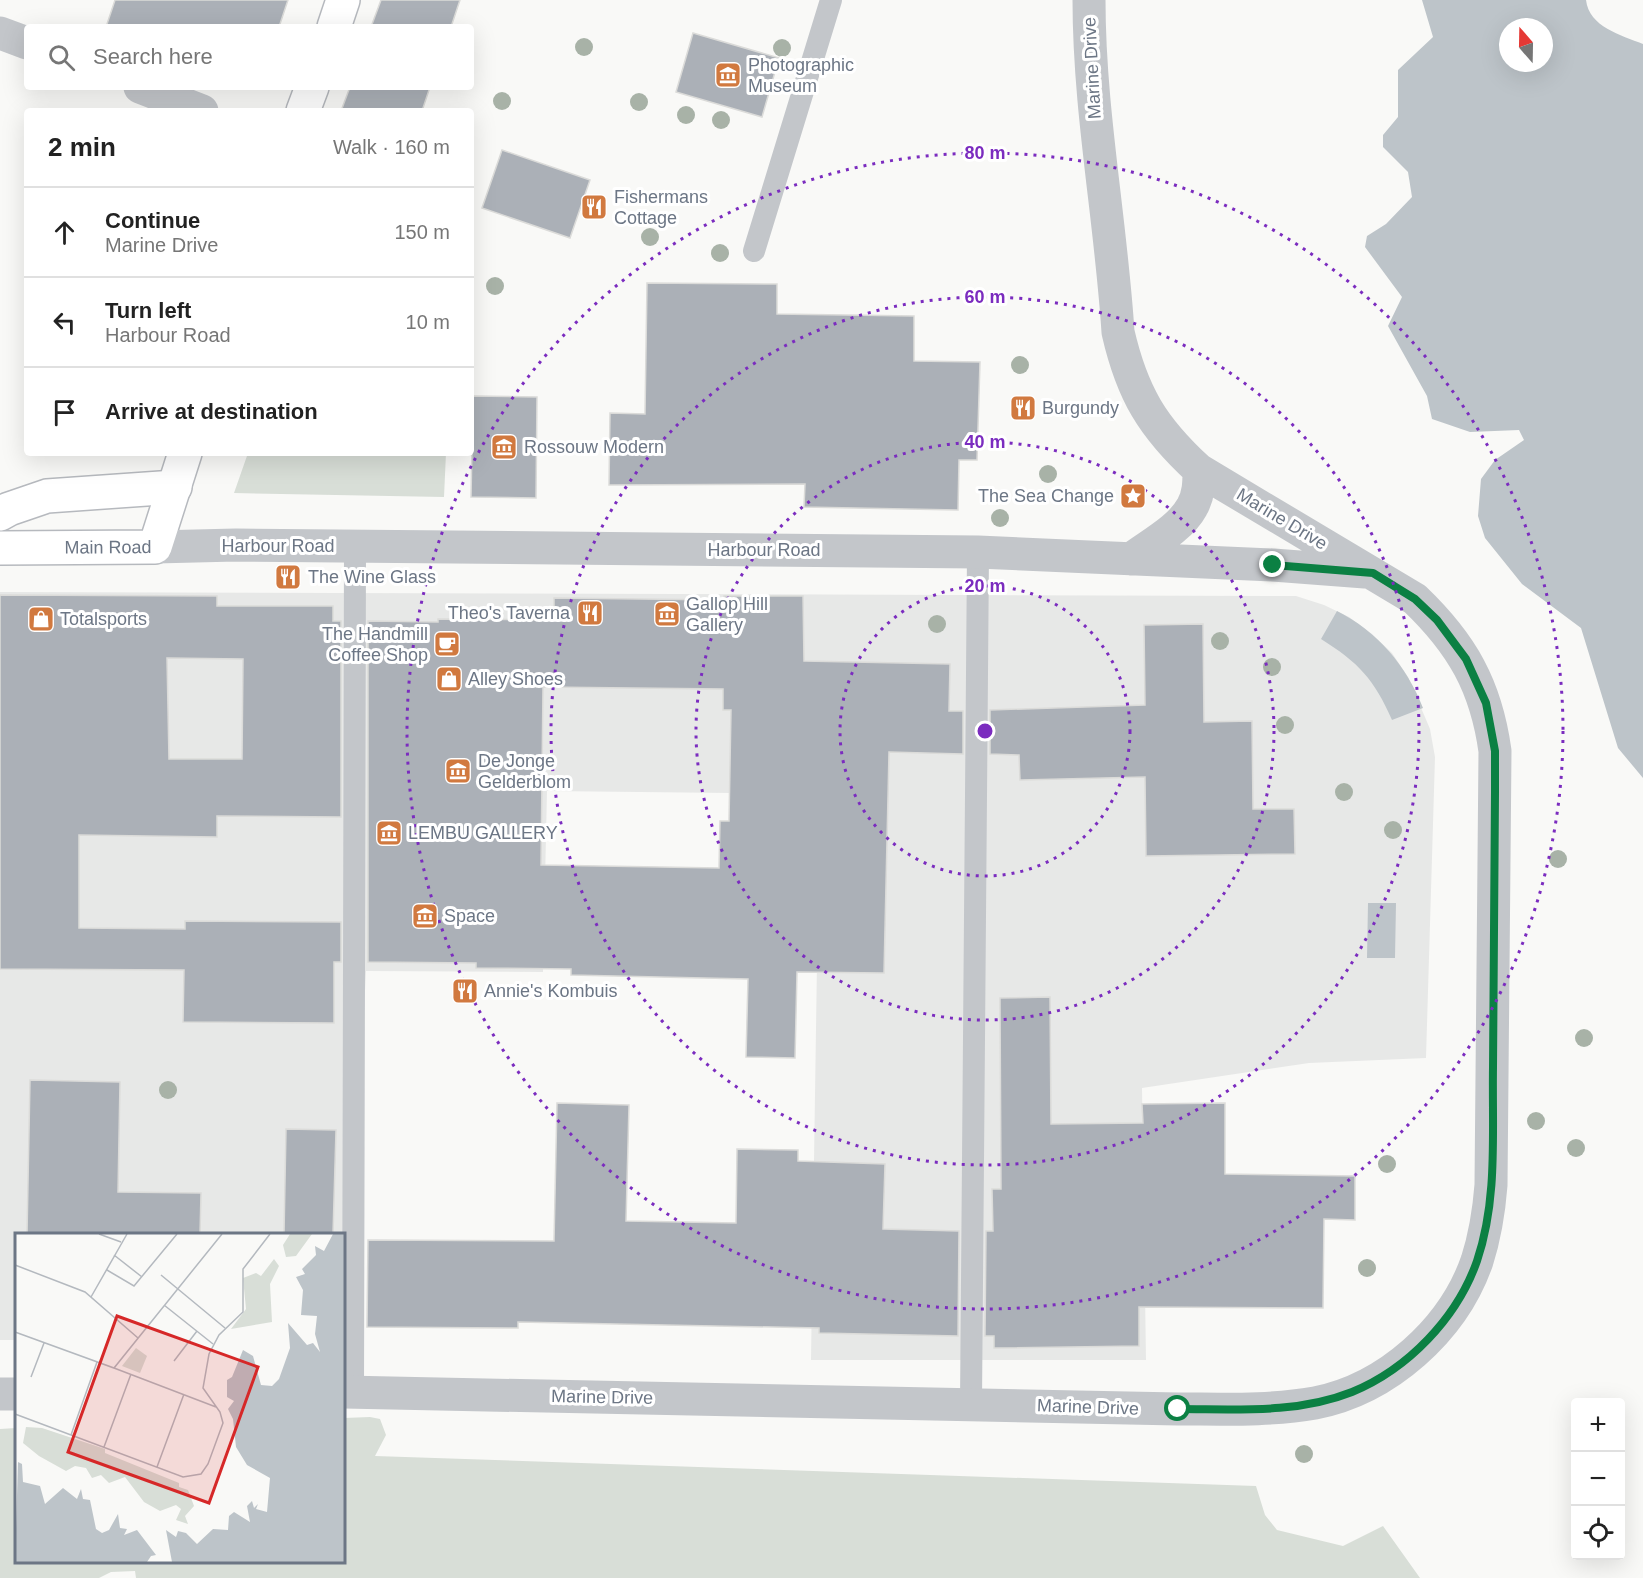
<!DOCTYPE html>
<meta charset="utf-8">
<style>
:root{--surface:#fff;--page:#f2f2f2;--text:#222;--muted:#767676;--line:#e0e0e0}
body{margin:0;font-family:Helvetica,sans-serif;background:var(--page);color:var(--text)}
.controls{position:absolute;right:18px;bottom:18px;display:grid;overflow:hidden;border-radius:6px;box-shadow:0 6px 24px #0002}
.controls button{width:54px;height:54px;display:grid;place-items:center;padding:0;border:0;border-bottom:2px solid var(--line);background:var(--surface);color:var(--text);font:30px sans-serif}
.compass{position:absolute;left:1499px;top:18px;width:54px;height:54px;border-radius:50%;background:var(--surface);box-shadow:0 6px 24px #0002;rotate:340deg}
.stop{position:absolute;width:18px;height:18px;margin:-14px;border:4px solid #0b8043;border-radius:50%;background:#fff}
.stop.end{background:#0b8043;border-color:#fff;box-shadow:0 2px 6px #0008}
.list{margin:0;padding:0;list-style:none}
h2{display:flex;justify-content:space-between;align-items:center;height:78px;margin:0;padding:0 24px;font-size:26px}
h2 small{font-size:20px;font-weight:400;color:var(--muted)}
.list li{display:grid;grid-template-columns:39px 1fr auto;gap:18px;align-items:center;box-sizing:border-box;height:90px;padding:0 24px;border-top:2px solid var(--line)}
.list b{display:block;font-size:22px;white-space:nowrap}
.list p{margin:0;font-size:20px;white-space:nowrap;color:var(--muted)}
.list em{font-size:20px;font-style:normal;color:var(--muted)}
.icon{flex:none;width:33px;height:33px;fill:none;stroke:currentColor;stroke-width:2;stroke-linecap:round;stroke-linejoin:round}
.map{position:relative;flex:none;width:1643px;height:1578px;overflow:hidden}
.search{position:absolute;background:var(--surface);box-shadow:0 6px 24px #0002;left:24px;top:24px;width:450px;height:66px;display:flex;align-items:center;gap:15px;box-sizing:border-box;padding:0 21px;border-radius:6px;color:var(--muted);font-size:22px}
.panel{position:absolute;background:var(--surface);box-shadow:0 6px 24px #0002;left:24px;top:108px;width:450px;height:348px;border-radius:6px}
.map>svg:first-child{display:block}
.built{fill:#e7e8e7}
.green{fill:#d8ded7}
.water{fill:#bdc4c9;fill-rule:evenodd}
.building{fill:#abb0b7;stroke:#dbdbd9;stroke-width:1.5;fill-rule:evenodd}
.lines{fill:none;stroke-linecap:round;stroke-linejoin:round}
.secondary-casing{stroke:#b6b9be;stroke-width:36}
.lane{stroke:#c3c6ca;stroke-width:22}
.street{stroke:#c3c6ca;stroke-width:33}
.secondary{stroke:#fff;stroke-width:33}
.tree{fill:#a8b2a7}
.route{stroke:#0b8043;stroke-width:8}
.ring{fill:none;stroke:#7b2cbf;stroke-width:3;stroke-dasharray:3 6}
.labels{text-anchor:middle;stroke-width:6;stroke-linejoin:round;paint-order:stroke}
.poi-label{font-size:18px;fill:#6c7685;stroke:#fff;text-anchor:start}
.street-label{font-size:18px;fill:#6c7685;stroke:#fff}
.inset-road{fill:none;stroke:#b4b9bf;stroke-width:1.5}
.view{fill:#d62828;fill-opacity:0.15;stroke:#d62828;stroke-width:3}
.inset-edge{fill:none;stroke:#6c7685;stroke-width:3}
.centre{fill:#7b2cbf;stroke:#fff;stroke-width:3}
.ring-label{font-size:18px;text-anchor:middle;font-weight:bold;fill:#7b2cbf;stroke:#fff;stroke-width:6;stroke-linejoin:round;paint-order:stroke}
</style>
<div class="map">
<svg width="1643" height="1578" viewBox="0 0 1643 1578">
<rect width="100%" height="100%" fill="#f9f9f7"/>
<!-- built -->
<path class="built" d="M 0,592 L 1296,596 L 1324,605 L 1349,617 L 1372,634 L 1392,653 L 1408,677 L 1430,729 L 1435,757 L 1426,1058 L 1309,1063 L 1142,1088 L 1146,1360 L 811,1360 L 819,830 L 731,793 L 547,791 L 543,972 L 366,971 L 348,1334 L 344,1234 L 16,1234 L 16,1340 L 0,1340 Z"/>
<!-- green -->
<path class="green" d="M 248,453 L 446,453 L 444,497 L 234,493 Z
M 370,1417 L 380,1419 L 386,1435 L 375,1456 L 1256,1486 L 1265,1515 L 1277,1530 L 1343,1546 L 1383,1526 L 1420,1578 L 136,1578 L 135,1571 L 111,1572 L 99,1578 L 0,1578 L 0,1429 L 16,1428 L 16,1562 L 344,1562 L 344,1418 Z"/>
<!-- water -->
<path class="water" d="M 1422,0 L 1586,0 C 1589,27 1621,35 1643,44 L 1643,778 L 1618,748 L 1581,628 L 1522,584 L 1485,538 L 1478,516 L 1481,479 L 1495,460 L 1524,440 L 1519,430 L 1470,432 L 1432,419 L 1427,396 L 1388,326 L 1402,297 L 1365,247 L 1367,236 L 1386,224 L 1412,197 L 1408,172 L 1383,147 L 1383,135 L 1398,117 L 1398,70 L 1433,37 ZM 1508,27 L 1544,27 L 1544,63 L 1508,63 Z
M 1337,611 C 1377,631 1407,666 1423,708 L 1392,720 C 1374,679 1359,663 1321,639 Z
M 1368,903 L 1396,903 L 1395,958 L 1367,958 Z"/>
<!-- building -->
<path class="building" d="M 115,0 L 288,0 L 279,27 L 106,27 Z
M 381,0 L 460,0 L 451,27 L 371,27 Z
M 693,33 L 779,58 L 762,117 L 676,92 Z
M 350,87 L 430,87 L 422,111 L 341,111 Z
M 502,150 L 590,180 L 570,238 L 482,208 Z
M 647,283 L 777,284 L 777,314 L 914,316 L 914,361 L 980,362 L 977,460 L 959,460 L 958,510 L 804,507 L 805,484 L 609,485 L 610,413 L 645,414 Z
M 473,396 L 537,397 L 536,498 L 471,497 Z
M 0,595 L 217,596 L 217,606 L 333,606 L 333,621 L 341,621 L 341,817 L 217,816 L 217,837 L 79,835 L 79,928 L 185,929 L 185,921 L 341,922 L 341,962 L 334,962 L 334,1023 L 183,1022 L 184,970 L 0,969 ZM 167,658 L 243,659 L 242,759 L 169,759 Z
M 724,596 L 803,596 L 804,661 L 950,664 L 949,711 L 963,711 L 963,754 L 889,752 L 884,973 L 797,972 L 795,1058 L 746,1057 L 748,979 L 571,975 L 571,969 L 476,968 L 476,963 L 368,962 L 368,621 L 438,622 L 438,619 L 554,620 L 554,598 L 724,600 ZM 543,687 L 723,689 L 723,710 L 731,710 L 729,821 L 720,821 L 719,868 L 541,865 Z
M 1203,624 L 1204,722 L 1252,721 L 1253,809 L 1294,809 L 1295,854 L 1146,856 L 1145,777 L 1020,780 L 1019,755 L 990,754 L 990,710 L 1145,705 L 1144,625 Z
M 1050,997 L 1051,1124 L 1143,1123 L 1142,1104 L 1225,1103 L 1225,1174 L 1355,1176 L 1355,1220 L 1324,1219 L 1323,1308 L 1139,1307 L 1139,1346 L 994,1348 L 994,1336 L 985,1336 L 986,1231 L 993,1231 L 992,1189 L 1001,1189 L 1000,998 Z
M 30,1080 L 120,1082 L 118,1192 L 201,1193 L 200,1234 L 27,1234 Z
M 557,1103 L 629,1105 L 626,1221 L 736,1223 L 737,1149 L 798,1150 L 798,1161 L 885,1164 L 883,1229 L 959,1231 L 958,1336 L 819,1333 L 819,1328 L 518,1322 L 518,1328 L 367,1327 L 368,1240 L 554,1241 Z
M 286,1129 L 336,1130 L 333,1234 L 284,1234 Z"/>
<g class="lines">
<defs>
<g id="secondary">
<path d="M 334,27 L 343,0"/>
<path d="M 303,111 L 312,87"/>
<path d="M 0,514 L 9,509 L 47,496 L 175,487"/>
<path id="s1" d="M 0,548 L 155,547 L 185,453"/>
</g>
</defs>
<!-- secondary casing -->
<use href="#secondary" class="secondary-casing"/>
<!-- lane -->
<path class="lane" d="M 754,251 L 831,0
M 353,1392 L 355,546
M 971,1403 L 978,552"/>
<!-- street -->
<path class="street" d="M 0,33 L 27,43
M 140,87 L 202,111
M 155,547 L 236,545 L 978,552 L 1273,565 L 1365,572
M 1131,559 C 1151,544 1180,529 1192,507 C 1199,495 1199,482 1199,470
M 344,1392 L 1178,1409 C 1223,1409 1270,1411 1315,1403 C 1387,1389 1453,1330 1477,1261 C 1485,1236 1489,1211 1491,1185 L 1495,751 C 1486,686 1462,644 1415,599 L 1199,470 C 1152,427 1132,393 1118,332 C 1111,221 1089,111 1089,0
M 0,1394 L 16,1394"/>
<!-- secondary -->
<use href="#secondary" class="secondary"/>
</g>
<!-- trees -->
<g class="tree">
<circle cx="584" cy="47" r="9"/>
<circle cx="782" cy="48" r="9"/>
<circle cx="502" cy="101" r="9"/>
<circle cx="639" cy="102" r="9"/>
<circle cx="686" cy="115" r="9"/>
<circle cx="721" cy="120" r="9"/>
<circle cx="650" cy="237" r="9"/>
<circle cx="720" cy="253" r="9"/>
<circle cx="495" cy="286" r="9"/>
<circle cx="1020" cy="365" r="9"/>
<circle cx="1048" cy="474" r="9"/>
<circle cx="1000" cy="518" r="9"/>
<circle cx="937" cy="624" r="9"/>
<circle cx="1220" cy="641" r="9"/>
<circle cx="1272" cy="667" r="9"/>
<circle cx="1285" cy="725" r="9"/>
<circle cx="1344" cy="792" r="9"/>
<circle cx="1393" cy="830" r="9"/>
<circle cx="1558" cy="859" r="9"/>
<circle cx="1584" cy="1038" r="9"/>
<circle cx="168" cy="1090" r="9"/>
<circle cx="1536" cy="1121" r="9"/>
<circle cx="1576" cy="1148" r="9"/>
<circle cx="1387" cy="1164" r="9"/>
<circle cx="1367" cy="1268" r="9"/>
<circle cx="1304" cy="1454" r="9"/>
</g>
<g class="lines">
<!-- route -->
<path class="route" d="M 1178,1409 C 1236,1409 1297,1414 1352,1392 C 1408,1369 1457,1318 1477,1261 C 1498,1199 1492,1132 1493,1068 C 1494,976 1494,884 1495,792 L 1495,751 L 1486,703 L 1466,659 L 1437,620 L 1415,599 L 1373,573 L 1273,565"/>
</g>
<!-- distance rings -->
<g class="ring">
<circle cx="985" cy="731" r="145"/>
<circle cx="985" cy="731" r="289"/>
<circle cx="985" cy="731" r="434"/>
<circle cx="985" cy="731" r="578"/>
</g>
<!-- icons -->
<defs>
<symbol id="museum-square" viewBox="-11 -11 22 22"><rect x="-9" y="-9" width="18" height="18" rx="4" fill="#d1793f" stroke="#fff"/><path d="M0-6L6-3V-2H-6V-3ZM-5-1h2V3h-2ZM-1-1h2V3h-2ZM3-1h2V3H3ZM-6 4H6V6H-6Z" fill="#fff"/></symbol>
<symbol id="restaurant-square" viewBox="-11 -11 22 22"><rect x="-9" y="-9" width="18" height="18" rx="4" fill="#d1793f" stroke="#fff"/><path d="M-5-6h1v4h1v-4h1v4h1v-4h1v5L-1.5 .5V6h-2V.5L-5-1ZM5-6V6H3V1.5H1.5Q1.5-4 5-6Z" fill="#fff"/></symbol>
<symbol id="sight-square" viewBox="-11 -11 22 22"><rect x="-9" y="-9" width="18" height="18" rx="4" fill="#d1793f" stroke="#fff"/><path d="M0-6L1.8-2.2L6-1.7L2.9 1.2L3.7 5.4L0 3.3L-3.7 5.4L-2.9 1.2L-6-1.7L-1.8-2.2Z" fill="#fff"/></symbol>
<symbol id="shop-square" viewBox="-11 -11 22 22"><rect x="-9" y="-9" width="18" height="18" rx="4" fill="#d1793f" stroke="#fff"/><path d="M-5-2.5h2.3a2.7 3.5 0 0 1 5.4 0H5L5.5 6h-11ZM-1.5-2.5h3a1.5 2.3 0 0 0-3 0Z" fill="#fff"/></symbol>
<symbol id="cafe-square" viewBox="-11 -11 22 22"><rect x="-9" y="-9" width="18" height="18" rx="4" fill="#d1793f" stroke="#fff"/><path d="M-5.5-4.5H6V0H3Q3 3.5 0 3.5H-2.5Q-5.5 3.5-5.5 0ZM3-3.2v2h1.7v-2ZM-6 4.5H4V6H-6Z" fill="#fff"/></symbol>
</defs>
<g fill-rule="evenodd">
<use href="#museum-square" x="713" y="60" width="30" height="30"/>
<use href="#restaurant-square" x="579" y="192" width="30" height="30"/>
<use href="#restaurant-square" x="1008" y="393" width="30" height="30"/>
<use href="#museum-square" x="489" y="432" width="30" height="30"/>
<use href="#sight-square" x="1118" y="481" width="30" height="30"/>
<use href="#restaurant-square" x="273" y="562" width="30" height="30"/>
<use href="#restaurant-square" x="575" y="598" width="30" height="30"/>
<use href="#museum-square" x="652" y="599" width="30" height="30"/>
<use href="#shop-square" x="26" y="604" width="30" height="30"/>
<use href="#cafe-square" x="432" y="629" width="30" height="30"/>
<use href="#shop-square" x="434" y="664" width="30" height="30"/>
<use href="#museum-square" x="443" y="756" width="30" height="30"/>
<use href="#museum-square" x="374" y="818" width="30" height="30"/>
<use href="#museum-square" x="410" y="901" width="30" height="30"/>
<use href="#restaurant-square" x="450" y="976" width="30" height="30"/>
</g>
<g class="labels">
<!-- poi labels -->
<g class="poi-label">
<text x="748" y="71">Photographic<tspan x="748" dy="21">Museum</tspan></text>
<text x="614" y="203">Fishermans<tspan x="614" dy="21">Cottage</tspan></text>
<text x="1042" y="414">Burgundy</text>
<text x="524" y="453">Rossouw Modern</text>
<text x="1114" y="502" text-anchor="end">The Sea Change</text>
<text x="308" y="583">The Wine Glass</text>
<text x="686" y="610">Gallop Hill<tspan x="686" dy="21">Gallery</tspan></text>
<text x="570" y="619" text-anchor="end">Theo's Taverna</text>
<text x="60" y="625">Totalsports</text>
<text x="428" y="640" text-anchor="end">The Handmill<tspan x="428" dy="21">Coffee Shop</tspan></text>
<text x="468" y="685">Alley Shoes</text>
<text x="478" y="767">De Jonge<tspan x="478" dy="21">Gelderblom</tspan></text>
<text x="408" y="839">LEMBU GALLERY</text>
<text x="444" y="922">Space</text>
<text x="484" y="997">Annie's Kombuis</text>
</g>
<!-- street labels -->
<g class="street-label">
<text transform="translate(1092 68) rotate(-93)" y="6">Marine Drive</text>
<text transform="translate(1282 519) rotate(31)" y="6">Marine Drive</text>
<text dy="6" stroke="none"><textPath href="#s1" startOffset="108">Main Road</textPath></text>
<text x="278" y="552">Harbour Road</text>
<text x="764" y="556">Harbour Road</text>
<text transform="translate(602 1397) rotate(1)" y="6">Marine Drive</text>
<text transform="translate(1088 1407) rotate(2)" y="6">Marine Drive</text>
</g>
</g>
<!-- overview -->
<g transform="translate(15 1233)">
<rect width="330" height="330" fill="#f9f9f7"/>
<path d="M 275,1 L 297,1 L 281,23 L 271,24 L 268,12 ZM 259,26 L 264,33 L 255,51 L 257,89 L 216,96 L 231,76 L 228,45 L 241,40 L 246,43 ZM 121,115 L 132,123 L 125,140 L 107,133 ZM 11,194 L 27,195 L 90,216 L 90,220 L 164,250 L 164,254 L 173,257 L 179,273 L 170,283 L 173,291 L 161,287 L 166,276 L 161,272 L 145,278 L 129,269 L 110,244 L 94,250 L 86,242 L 77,245 L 71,235 L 60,233 L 51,238 L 24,223 L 8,210 Z" fill="#d8ded7"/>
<path d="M 318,1 L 330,1 L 330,329 L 157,329 L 151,297 L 161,304 L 163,298 L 171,300 L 182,311 L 198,296 L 213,297 L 214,283 L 219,279 L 235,289 L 232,273 L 237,268 L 239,275 L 243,271 L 241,276 L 252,279 L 255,245 L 232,232 L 221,214 L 218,186 L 213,176 L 219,168 L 212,164 L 212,147 L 217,144 L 228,117 L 238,123 L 246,152 L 257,153 L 264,146 L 275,115 L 273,90 L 292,112 L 298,110 L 305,119 L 300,101 L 302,83 L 286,82 L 288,57 L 281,44 L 290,41 L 287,36 L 301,22 L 300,13 L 309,18 ZM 3,229 L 7,231 L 8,249 L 25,253 L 30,271 L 48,255 L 62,266 L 66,256 L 68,266 L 75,267 L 81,296 L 87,300 L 94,297 L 103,281 L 105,295 L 112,296 L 109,302 L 122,297 L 141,322 L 136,323 L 132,329 L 0,329 Z" fill="#bdc4c9"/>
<path class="inset-road" d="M 84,1 L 106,9M 99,22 L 127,44M 0,32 L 70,59 L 123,105M 92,37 L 119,53 L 162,1M 146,42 L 210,95M 76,64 L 112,1M 149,72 L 198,111M 0,99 L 99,135 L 207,1M 159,128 L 182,98M 99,135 L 201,174M 16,144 L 29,110M 0,181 L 168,244 L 186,241 L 193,231 L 208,190 L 205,179 L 188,155 L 194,121 L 204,102 L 228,79 L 228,36 L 255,1M 56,202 L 82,129M 89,214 L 116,141M 142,234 L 169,161"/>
<path class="view" d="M 102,83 L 243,134 L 194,270 L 53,219 Z"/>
<rect width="330" height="330" class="inset-edge"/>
</g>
<circle cx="985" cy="731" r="9" class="centre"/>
<g class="ring-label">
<text x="985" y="159">80 m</text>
<text x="985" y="303">60 m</text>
<text x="985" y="448">40 m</text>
<text x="985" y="592">20 m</text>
</g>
</svg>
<div class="controls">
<button>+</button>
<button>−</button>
<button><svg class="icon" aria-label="locate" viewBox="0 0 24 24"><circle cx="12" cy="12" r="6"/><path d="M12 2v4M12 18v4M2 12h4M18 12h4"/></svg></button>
</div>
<svg class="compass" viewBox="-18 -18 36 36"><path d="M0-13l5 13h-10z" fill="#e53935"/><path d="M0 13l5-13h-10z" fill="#767676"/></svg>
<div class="stop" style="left:1178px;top:1409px"></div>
<div class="stop end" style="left:1273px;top:565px"></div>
<div class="search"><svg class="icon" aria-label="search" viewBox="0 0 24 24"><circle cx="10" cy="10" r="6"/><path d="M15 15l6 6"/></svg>Search here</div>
<section class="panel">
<h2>2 min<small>Walk · 160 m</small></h2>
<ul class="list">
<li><svg class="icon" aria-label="ahead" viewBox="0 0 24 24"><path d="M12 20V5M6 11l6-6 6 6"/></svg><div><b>Continue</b><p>Marine Drive</p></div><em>150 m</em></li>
<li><svg class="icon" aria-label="left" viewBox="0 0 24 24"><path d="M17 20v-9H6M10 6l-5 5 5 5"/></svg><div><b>Turn left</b><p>Harbour Road</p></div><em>10 m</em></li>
<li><svg class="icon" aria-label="arrive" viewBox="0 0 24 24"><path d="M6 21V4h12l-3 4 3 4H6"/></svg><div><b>Arrive at destination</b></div></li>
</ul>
</section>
</div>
